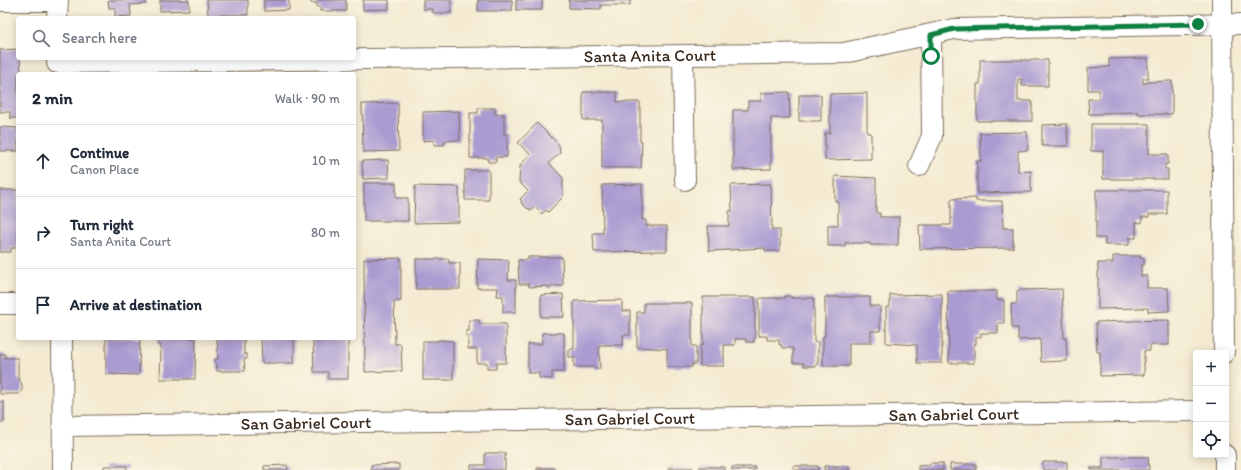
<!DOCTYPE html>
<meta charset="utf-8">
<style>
:root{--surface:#fff;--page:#f2f2f3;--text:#1f2937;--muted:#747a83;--line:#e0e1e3}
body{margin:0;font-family:Itim,sans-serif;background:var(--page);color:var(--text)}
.controls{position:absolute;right:12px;bottom:12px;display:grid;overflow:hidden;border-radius:4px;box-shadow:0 2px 10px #0003}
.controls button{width:36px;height:36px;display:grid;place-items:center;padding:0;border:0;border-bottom:1px solid var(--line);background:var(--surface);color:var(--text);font:20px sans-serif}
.stop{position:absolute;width:12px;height:12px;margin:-9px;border:3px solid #0b8043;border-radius:50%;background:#fff}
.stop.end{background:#0b8043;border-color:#fff;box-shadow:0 1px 4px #0008}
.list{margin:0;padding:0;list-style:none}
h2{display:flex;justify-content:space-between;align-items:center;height:52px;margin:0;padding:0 16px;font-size:17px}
h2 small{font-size:13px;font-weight:400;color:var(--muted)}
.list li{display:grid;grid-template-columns:26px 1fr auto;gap:12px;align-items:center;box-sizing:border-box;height:72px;padding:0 16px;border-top:1px solid var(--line)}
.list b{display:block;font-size:15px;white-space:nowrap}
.list p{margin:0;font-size:13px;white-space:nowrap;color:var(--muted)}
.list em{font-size:13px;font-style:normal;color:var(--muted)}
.icon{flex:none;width:22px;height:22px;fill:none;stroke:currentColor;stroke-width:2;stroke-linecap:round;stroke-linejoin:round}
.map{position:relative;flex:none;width:1241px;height:470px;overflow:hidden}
.search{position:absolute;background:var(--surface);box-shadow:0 2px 10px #0003;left:16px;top:16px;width:340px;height:44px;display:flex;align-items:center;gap:10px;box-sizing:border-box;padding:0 14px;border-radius:4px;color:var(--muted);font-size:15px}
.panel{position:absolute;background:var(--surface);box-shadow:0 2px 10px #0003;left:16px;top:72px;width:340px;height:268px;border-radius:4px}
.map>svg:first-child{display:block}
.building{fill:#aa9bd1}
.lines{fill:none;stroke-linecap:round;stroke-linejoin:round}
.minor-casing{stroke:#7c6e5d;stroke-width:22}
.minor{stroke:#fff;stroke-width:20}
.route{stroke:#0b8043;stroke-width:5}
.labels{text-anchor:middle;stroke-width:3;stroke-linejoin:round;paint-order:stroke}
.street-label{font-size:17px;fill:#3b2a1e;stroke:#fcf5e5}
</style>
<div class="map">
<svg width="1241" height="470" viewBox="0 0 1241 470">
<rect width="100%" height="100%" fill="#fcf5e5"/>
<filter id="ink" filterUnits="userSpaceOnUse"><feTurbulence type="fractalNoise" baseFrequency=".025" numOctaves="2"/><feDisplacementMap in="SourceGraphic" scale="8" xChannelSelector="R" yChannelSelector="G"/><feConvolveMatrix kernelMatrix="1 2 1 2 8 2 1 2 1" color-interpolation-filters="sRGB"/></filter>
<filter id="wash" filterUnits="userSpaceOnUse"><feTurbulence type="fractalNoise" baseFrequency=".012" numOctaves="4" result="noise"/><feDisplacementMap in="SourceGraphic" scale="16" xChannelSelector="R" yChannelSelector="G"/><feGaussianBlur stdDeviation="0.9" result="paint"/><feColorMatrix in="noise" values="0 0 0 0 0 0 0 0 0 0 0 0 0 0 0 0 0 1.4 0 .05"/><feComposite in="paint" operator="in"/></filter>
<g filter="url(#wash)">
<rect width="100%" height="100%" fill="#f4ebd2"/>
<g id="blocks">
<!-- building -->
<path class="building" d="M 108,0 L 146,0 L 146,4 L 130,5 L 131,16 L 115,17 L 115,8 L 109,8 Z
M 160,0 L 189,0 L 189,10 L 160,11 Z
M 207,0 L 248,0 L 248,15 L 208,15 Z
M 264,0 L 289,0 L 289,10 L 264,11 Z
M 310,0 L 346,0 L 346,11 L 320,11 L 320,7 L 317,7 L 317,3 L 311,3 Z
M 363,0 L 389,0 L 389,9 L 363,10 Z
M 423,0 L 451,0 L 451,13 L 433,13 L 433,9 L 423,9 Z
M 478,0 L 512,0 L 512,11 L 478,11 Z
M 516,0 L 542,0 L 542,10 L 516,10 Z
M 569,0 L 630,0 L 630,5 L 601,5 L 601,9 L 569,8 Z
M 18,49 L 18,58 L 20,58 L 21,74 L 18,74 L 18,118 L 10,118 L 10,112 L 0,112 L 0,50 Z
M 1148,58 L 1148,78 L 1143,78 L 1143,83 L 1147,83 L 1147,82 L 1172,81 L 1172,114 L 1138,114 L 1138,112 L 1102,113 L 1102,114 L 1089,114 L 1088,99 L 1099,99 L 1099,90 L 1088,90 L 1088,68 L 1109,67 L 1109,59 Z
M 980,60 L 1048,60 L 1048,86 L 1022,86 L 1022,79 L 1018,79 L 1018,101 L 1032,101 L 1032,121 L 977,121 L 977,84 L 980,84 Z
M 583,92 L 617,92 L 617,102 L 640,102 L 640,141 L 642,141 L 641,168 L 602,168 L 602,120 L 583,120 Z
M 789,92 L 790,118 L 771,118 L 771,169 L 733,170 L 733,110 L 748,110 L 748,101 L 761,101 L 761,93 Z
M 867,93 L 867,133 L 871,133 L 871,159 L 825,160 L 825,133 L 830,133 L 830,94 Z
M 799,95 L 821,95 L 821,121 L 799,121 Z
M 398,103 L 399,151 L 363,152 L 362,104 Z
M 478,108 L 495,108 L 495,114 L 504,114 L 504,134 L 507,134 L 507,157 L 496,157 L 496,162 L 488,162 L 488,158 L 470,158 L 470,113 L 478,113 Z
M 459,111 L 460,140 L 444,141 L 444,145 L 434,145 L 434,140 L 423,141 L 423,112 Z
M 537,123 L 559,145 L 560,153 L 549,163 L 563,178 L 563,197 L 548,212 L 546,210 L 542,214 L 535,207 L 531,211 L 529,208 L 528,209 L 521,203 L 522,202 L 520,199 L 528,191 L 519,182 L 520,166 L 530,154 L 518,143 Z
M 1067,124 L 1068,146 L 1042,146 L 1042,125 Z
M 1091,124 L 1149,124 L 1149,154 L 1168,154 L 1168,164 L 1165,164 L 1165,169 L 1168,169 L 1168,179 L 1103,179 L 1103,151 L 1091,151 Z
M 0,127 L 18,128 L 18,151 L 0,151 Z
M 1027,132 L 1028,150 L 1018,151 L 1018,172 L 1031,171 L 1031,192 L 977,193 L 977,161 L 981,161 L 980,133 Z
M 388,160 L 389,178 L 363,179 L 362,161 Z
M 465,170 L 489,170 L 489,200 L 465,200 Z
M 835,176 L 876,178 L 876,213 L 880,213 L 880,217 L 899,217 L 898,245 L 870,245 L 870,243 L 845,243 L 845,246 L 828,246 L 828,225 L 838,225 L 838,201 L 835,201 Z
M 364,183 L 396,183 L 396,198 L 408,198 L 408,221 L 364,221 Z
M 642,184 L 642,220 L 646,220 L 646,226 L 667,226 L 667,251 L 594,252 L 593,233 L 603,233 L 602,185 Z
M 771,184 L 772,230 L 780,230 L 780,251 L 765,251 L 765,248 L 709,251 L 708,226 L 729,226 L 729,211 L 732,211 L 731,185 Z
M 415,186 L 459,187 L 459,222 L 414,223 Z
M 0,190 L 18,190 L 18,248 L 11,248 L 11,252 L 0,252 Z
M 1096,190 L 1167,190 L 1167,214 L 1149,214 L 1149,217 L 1142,217 L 1142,223 L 1136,222 L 1136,238 L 1129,238 L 1129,245 L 1105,245 L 1105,238 L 1096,238 Z
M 976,198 L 976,201 L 1002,201 L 1003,228 L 1013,228 L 1013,248 L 920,249 L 919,225 L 951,225 L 951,199 Z
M 1113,256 L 1140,256 L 1140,258 L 1144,258 L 1144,265 L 1141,265 L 1141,276 L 1147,276 L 1147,288 L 1168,288 L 1169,311 L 1148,312 L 1148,308 L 1098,309 L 1098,263 L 1113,263 Z
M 528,257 L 562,257 L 563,286 L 551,286 L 551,288 L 548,288 L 548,286 L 529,287 L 529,284 L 519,284 L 518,260 L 528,260 Z
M 401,258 L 401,301 L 394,301 L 395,344 L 401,344 L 402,371 L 365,372 L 364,259 Z
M 416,259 L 449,259 L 449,263 L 460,263 L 460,289 L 416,289 Z
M 478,259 L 509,260 L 508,280 L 516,280 L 516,312 L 503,312 L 503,296 L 497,296 L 498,288 L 477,288 Z
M 1062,289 L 1064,339 L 1066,338 L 1067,361 L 1041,362 L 1040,339 L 1018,340 L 1018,328 L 1012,328 L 1011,304 L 1017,304 L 1017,291 L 1019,290 Z
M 948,291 L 997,291 L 997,300 L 1004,300 L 1004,323 L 998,323 L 998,333 L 981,333 L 981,337 L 976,337 L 976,344 L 974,344 L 974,363 L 949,363 Z
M 563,294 L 564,317 L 541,317 L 541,295 Z
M 942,294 L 942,363 L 917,363 L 917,345 L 886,343 L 886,307 L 890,307 L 890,295 Z
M 785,296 L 791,296 L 791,298 L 814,298 L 814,342 L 818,342 L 818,363 L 817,363 L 817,366 L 804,366 L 804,363 L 793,363 L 793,348 L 782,348 L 782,345 L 779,345 L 779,340 L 767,340 L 767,336 L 759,336 L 759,300 L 761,298 L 785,298 Z
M 703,297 L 755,297 L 755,339 L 754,339 L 754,342 L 746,342 L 746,339 L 735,339 L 735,345 L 724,345 L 724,366 L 700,366 L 700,345 L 703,345 Z
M 825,297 L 870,297 L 870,306 L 880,306 L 880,331 L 871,331 L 871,343 L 849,343 L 849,366 L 823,366 L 823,336 L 825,336 Z
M 622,300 L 622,311 L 630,311 L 630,335 L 623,335 L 623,345 L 599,345 L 600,369 L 595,369 L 595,367 L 574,367 L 574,357 L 569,357 L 569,349 L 574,349 L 574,301 Z
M 644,303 L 692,303 L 692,346 L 696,346 L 696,364 L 692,364 L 692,367 L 667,367 L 667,349 L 637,347 L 637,312 L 644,312 Z
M 469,320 L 479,320 L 479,324 L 506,324 L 506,363 L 496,363 L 496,369 L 487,369 L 487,363 L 477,363 L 477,349 L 468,349 L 468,336 L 466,336 L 466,331 L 469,331 Z
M 1169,320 L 1169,345 L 1150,345 L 1150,351 L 1144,351 L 1144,375 L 1100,376 L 1100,352 L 1097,352 L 1096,322 Z
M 542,333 L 564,333 L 564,372 L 552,372 L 552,379 L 539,378 L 539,373 L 528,373 L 528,344 L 542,344 Z
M 106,338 L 140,338 L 139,375 L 106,374 Z
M 158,338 L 196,338 L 195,379 L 160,379 L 161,345 L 158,345 Z
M 217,338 L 244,338 L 244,354 L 247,354 L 247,359 L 244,359 L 245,371 L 217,371 L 217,364 L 215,364 L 215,359 L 218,359 Z
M 261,338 L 294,338 L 294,363 L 262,363 Z
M 315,338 L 348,339 L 348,379 L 328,379 L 328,372 L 314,372 L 313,339 Z
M 438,340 L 453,341 L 453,380 L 423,380 L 423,341 L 438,341 Z
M 0,354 L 5,354 L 5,358 L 18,358 L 18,378 L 22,384 L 22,390 L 19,394 L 0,394 Z
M 0,402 L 4,402 L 4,422 L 0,422 Z
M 485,453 L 505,453 L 505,470 L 471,470 L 471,465 L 485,465 Z
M 1103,457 L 1148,457 L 1149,470 L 1091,470 L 1091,468 L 1103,468 Z
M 1043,462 L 1067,462 L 1067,470 L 1043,470 Z
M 930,463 L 943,463 L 943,470 L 918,470 L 918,466 L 930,465 Z
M 399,464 L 399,470 L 371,470 L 371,465 Z
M 950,464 L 976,464 L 976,470 L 950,470 Z
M 287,465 L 288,470 L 264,470 L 264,466 Z
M 104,466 L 127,466 L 127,470 L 104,470 Z
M 793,466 L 818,466 L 818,470 L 793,470 Z
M 824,466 L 849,466 L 849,470 L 824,470 Z
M 700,467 L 725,467 L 725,470 L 700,470 Z
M 732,467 L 755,467 L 755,470 L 732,470 Z
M 537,468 L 555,468 L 555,470 L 537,470 Z
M 668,468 L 693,468 L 693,470 L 668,470 Z"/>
</g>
</g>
<g filter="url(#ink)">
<use href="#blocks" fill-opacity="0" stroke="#7c6e5d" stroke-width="1"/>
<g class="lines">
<defs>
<g id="minor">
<path d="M 1222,0 L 1224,353"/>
<path d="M 0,1 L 58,1"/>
<path d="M 57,18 L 58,0"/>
<path d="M 683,55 L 685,180"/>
<path id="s1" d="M 57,63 L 844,53 L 954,29 L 1241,24"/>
<path d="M 919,166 L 932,136 L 931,35"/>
<path d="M 0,304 L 18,304"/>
<path d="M 62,338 L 63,470"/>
<path id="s2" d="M 63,426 L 1196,411"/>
<path d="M 1225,455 L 1225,470"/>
</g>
</defs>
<!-- minor casing -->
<use href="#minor" class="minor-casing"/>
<!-- minor -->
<use href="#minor" class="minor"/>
</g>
</g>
<g class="lines" filter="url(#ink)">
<!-- route -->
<path class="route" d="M 931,56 L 931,35 L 954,29 L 1198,24"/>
</g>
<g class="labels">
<!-- street labels -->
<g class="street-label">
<text dy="6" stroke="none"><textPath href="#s1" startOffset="593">Santa Anita Court</textPath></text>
<text dy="6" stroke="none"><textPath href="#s2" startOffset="891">San Gabriel Court</textPath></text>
<text dy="6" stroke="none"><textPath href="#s2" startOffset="567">San Gabriel Court</textPath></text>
<text dy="6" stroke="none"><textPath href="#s2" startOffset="243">San Gabriel Court</textPath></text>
</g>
</g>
</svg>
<div class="controls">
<button>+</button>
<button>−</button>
<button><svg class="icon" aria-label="locate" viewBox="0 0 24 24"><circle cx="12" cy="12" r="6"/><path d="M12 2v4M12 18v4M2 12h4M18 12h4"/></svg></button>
</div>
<div class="stop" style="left:931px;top:56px"></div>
<div class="stop end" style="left:1198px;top:24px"></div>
<div class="search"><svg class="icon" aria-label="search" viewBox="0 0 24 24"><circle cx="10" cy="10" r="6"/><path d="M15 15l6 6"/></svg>Search here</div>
<section class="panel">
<h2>2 min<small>Walk · 90 m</small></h2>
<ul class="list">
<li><svg class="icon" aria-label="ahead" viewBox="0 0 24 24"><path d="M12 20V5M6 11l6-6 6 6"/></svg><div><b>Continue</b><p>Canon Place</p></div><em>10 m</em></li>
<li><svg class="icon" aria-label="right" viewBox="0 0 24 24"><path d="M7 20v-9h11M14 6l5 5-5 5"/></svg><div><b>Turn right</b><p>Santa Anita Court</p></div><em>80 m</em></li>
<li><svg class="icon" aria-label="arrive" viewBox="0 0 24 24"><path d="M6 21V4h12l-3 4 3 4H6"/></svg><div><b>Arrive at destination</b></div></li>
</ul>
</section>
</div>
